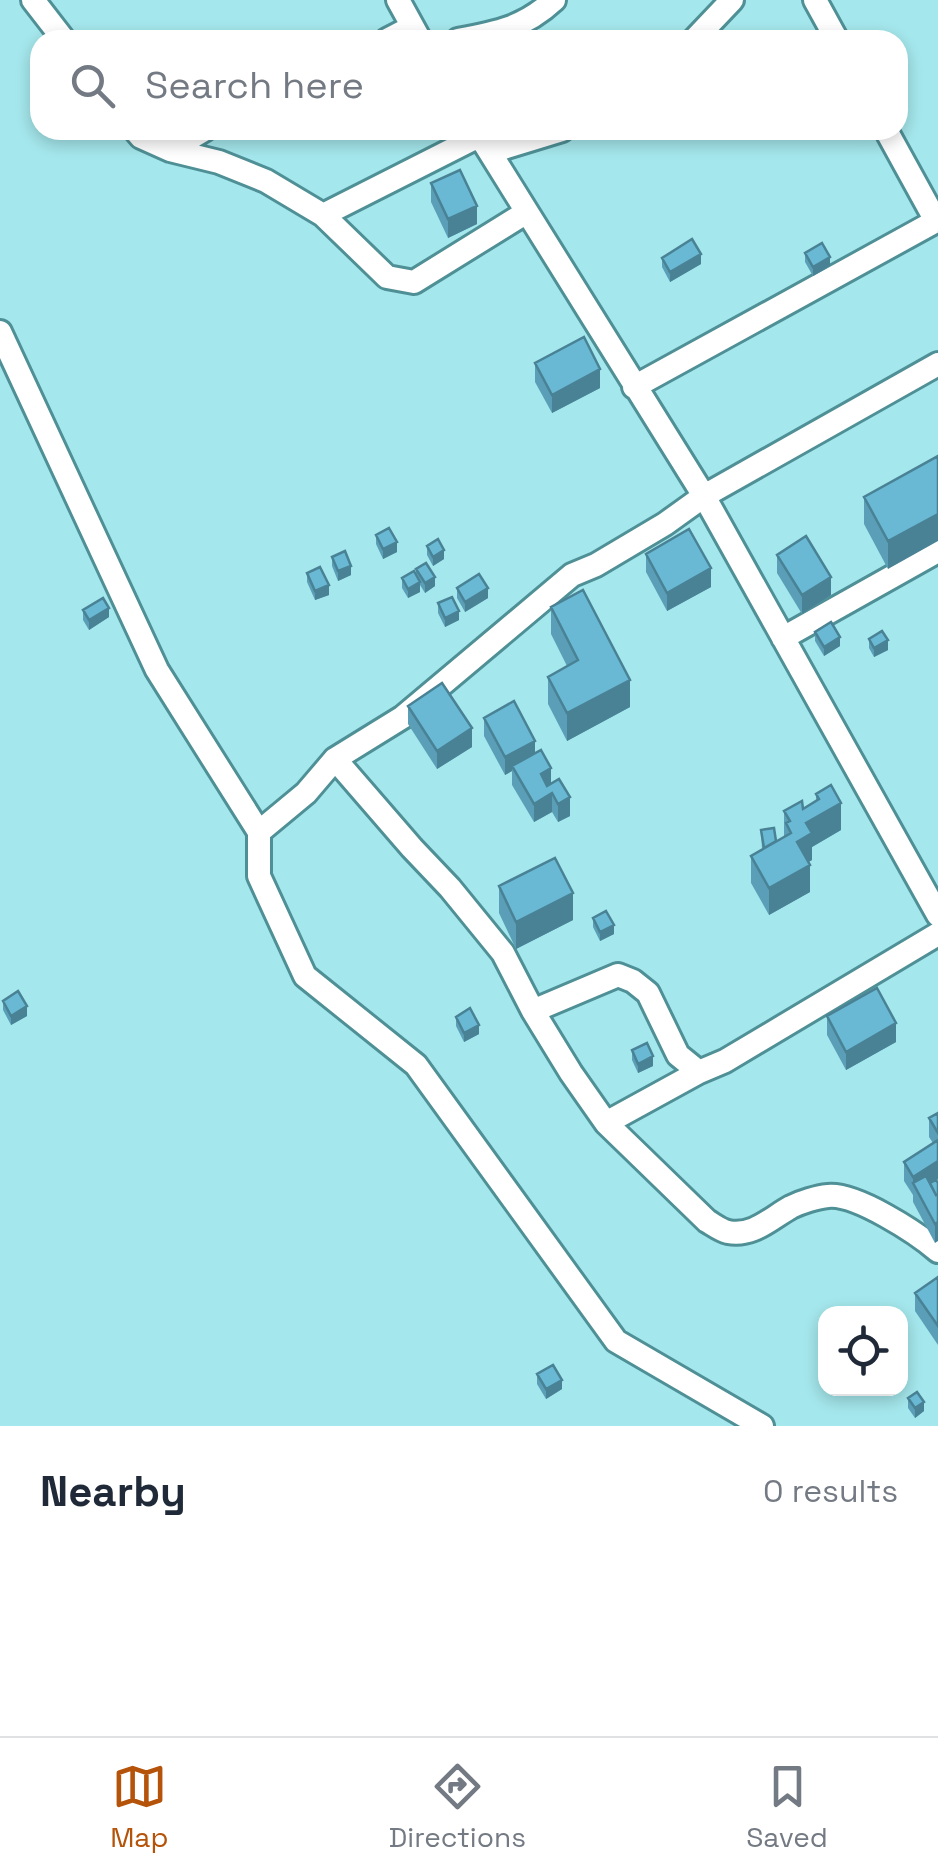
<!DOCTYPE html>
<style>
:root{--surface:#fff;--page:#f2f2f3;--text:#1f2937;--muted:#747a83;--line:#e0e1e3;--accent:#b45309}
body{margin:0;font-family:"Space Grotesk",sans-serif;background:var(--page);color:var(--text)}
.controls{position:absolute;right:30px;bottom:30px;display:grid;overflow:hidden;border-radius:20px;box-shadow:0 5px 15px #0003}
.controls button{width:90px;height:90px;display:grid;place-items:center;padding:0;border:0;border-bottom:2px solid var(--line);background:var(--surface);color:var(--text);font:50px sans-serif}
.list{margin:0;padding:0;list-style:none}
h2{display:flex;justify-content:space-between;align-items:center;height:130px;margin:0;padding:0 40px;font-size:42px}
h2 small{font-size:32px;font-weight:400;color:var(--muted)}
.icon{flex:none;width:55px;height:55px;fill:none;stroke:currentColor;stroke-width:2;stroke-linecap:round;stroke-linejoin:round}
.map{position:relative;flex:none;width:938px;height:1426px;overflow:hidden}
.search{position:absolute;background:var(--surface);box-shadow:0 5px 15px #0003;left:30px;right:30px;top:30px;height:110px;display:flex;align-items:center;gap:25px;box-sizing:border-box;padding:0 35px;border-radius:30px;color:var(--muted);font-size:38px}
.sheet{height:310px;background:var(--surface)}
nav{display:flex;justify-content:space-around;align-items:center;box-sizing:border-box;height:140px;border-top:2px solid var(--line);background:var(--surface);font-size:28px;color:var(--muted)}
nav a{display:grid;justify-items:center;gap:5px}
nav .on{color:var(--accent)}
.map>svg:first-child{display:block}
.lines{fill:none;stroke-linecap:round;stroke-linejoin:round}
.street-casing{stroke:#4f9096;stroke-width:28}
.street{stroke:#fff;stroke-width:22}
.wall{fill:#5a9fb7}
.shaded-wall{fill:#4a8295}
.building{fill:#69b9d5;stroke:#4a8295;stroke-width:2.5}
</style>
<div class="map">
<svg width="938" height="1426" viewBox="0 0 938 1426">
<rect width="100%" height="100%" fill="#a4e7ec"/>
<g class="lines">
<defs>
<path id="street" d="M 33,0 L 64,40
M 398,0 L 420,40
M 815,0 L 837,40
M 387,40 L 412,27
M 458,40 C 496,33 524,28 554,0
M 694,40 L 732,0
M 135,130 L 141,137 L 170,150 L 219,162 L 266,181 L 323,215 L 387,277 L 414,282 L 527,212
M 476,130 L 704,496 L 938,915
M 886,130 L 936,221
M 170,150 L 204,130
M 490,152 L 562,130
M 323,215 L 479,136
M 0,332 L 157,670 L 259,832 L 259,876 L 305,976 L 416,1065 L 616,1341 L 762,1426
M 634,387 L 938,220
M 783,638 L 938,551
M 335,759 L 403,717 L 572,575 L 596,565 L 665,524 L 704,496 L 938,364
M 259,832 L 306,793 L 335,759 L 412,848 L 450,888 L 503,953 L 533,1011 L 571,1073 L 606,1123 L 707,1221 C 714,1225 720,1230 728,1232 C 753,1237 771,1218 791,1207 C 801,1202 817,1197 828,1196 C 856,1193 917,1233 938,1251
M 533,1011 L 618,975 L 633,981 L 648,993 L 678,1055 L 699,1072 L 725,1061 L 938,934
M 606,1123 L 699,1072"/>
</defs>
<!-- street casing -->
<use href="#street" class="street-casing"/>
<!-- street -->
<use href="#street" class="street"/>
</g>
<!-- wall -->
<path class="wall" d="M 431,183 L 477,224 L 448,238 L 431,202 Z
M 805,253 L 830,266 L 813,276 L 805,262 Z
M 662,258 L 701,264 L 670,282 L 662,267 Z
M 535,363 L 600,388 L 552,413 L 535,382 Z
M 938,456 L 888,569 L 864,524 L 864,497 Z
M 376,535 L 397,552 L 383,559 L 376,544 Z
M 427,546 L 444,559 L 433,566 L 427,555 Z
M 646,554 L 711,587 L 667,611 L 646,572 Z
M 777,555 L 831,595 L 802,614 L 777,573 Z
M 332,557 L 351,575 L 338,581 L 332,566 Z
M 416,569 L 435,586 L 425,593 L 420,585 L 420,592 L 408,598 L 402,588 L 402,578 L 416,575 Z
M 307,573 L 329,595 L 315,600 L 307,582 Z
M 457,588 L 488,598 L 465,612 L 457,598 Z
M 438,603 L 459,620 L 445,627 L 438,613 Z
M 551,607 L 630,707 L 567,741 L 548,704 L 548,677 L 567,666 L 551,634 Z
M 83,610 L 109,617 L 89,630 L 83,620 Z
M 815,632 L 840,646 L 824,656 L 815,641 Z
M 869,639 L 888,650 L 874,657 L 869,648 Z
M 408,706 L 472,747 L 437,769 L 408,724 Z
M 484,718 L 535,754 L 570,816 L 558,822 L 552,812 L 534,822 L 512,785 L 512,771 L 505,775 L 484,736 Z
M 816,794 L 841,830 L 812,847 L 812,860 L 808,862 L 810,892 L 769,915 L 751,883 L 751,856 L 762,849 L 761,830 L 776,841 L 784,837 L 784,811 L 803,809 L 816,801 Z
M 499,886 L 573,920 L 516,949 L 499,913 Z
M 593,918 L 614,934 L 600,941 L 593,927 Z
M 3,1001 L 27,1016 L 11,1025 L 3,1010 Z
M 827,1016 L 896,1042 L 846,1070 L 827,1035 Z
M 456,1017 L 479,1034 L 464,1042 L 456,1026 Z
M 632,1050 L 653,1066 L 638,1073 L 632,1060 Z
M 938,1113 L 938,1183 L 938,1179 L 937,1180 L 935,1243 L 913,1202 L 913,1195 L 904,1181 L 904,1162 L 933,1143 L 929,1137 L 929,1118 Z
M 938,1277 L 938,1345 L 915,1311 L 915,1293 Z
M 537,1374 L 562,1389 L 546,1399 L 537,1384 Z
M 908,1398 L 924,1411 L 915,1418 L 908,1408 Z"/>
<!-- shaded-wall -->
<path class="shaded-wall" d="M 477,206 L 477,224 L 448,238 L 448,219 Z
M 701,254 L 701,264 L 670,282 L 670,272 Z
M 830,257 L 830,266 L 813,276 L 813,267 Z
M 600,369 L 600,388 L 552,413 L 552,395 Z
M 938,514 L 938,541 L 888,569 L 888,541 Z
M 397,542 L 397,552 L 383,559 L 383,549 Z
M 444,550 L 444,559 L 433,566 L 433,557 Z
M 351,566 L 351,575 L 338,581 L 338,571 Z
M 711,568 L 711,587 L 667,611 L 667,593 Z
M 435,577 L 435,586 L 425,593 L 425,583 Z
M 831,577 L 831,595 L 802,614 L 802,595 Z
M 420,582 L 420,592 L 408,598 L 408,589 Z
M 329,585 L 329,595 L 315,600 L 315,591 Z
M 488,588 L 488,598 L 465,612 L 465,602 Z
M 109,608 L 109,617 L 89,630 L 89,620 Z
M 459,611 L 459,620 L 445,627 L 445,618 Z
M 840,637 L 840,646 L 824,656 L 824,647 Z
M 888,640 L 888,650 L 874,657 L 874,648 Z
M 630,680 L 630,707 L 567,741 L 567,713 Z
M 472,728 L 472,747 L 437,769 L 437,751 Z
M 535,741 L 535,759 L 512,766 L 512,771 L 505,775 L 505,757 Z
M 551,768 L 551,787 L 541,792 L 541,774 Z
M 552,793 L 552,812 L 534,822 L 534,804 Z
M 570,797 L 570,816 L 558,822 L 558,804 Z
M 841,803 L 841,830 L 812,847 L 812,860 L 797,869 L 797,842 L 806,823 Z
M 810,865 L 810,892 L 769,915 L 769,888 Z
M 573,893 L 573,920 L 516,949 L 516,922 Z
M 614,925 L 614,934 L 600,941 L 600,932 Z
M 27,1006 L 27,1016 L 11,1025 L 11,1016 Z
M 896,1023 L 896,1042 L 846,1070 L 846,1052 Z
M 479,1025 L 479,1034 L 464,1042 L 464,1033 Z
M 653,1056 L 653,1066 L 638,1073 L 638,1064 Z
M 938,1161 L 938,1179 L 918,1192 L 913,1184 L 913,1177 Z
M 938,1222 L 938,1241 L 935,1243 L 935,1224 Z
M 562,1380 L 562,1389 L 546,1399 L 546,1389 Z
M 924,1402 L 924,1411 L 915,1418 L 915,1408 Z"/>
<!-- building -->
<path class="building" d="M 460,170 L 477,206 L 448,219 L 431,183 Z
M 692,239 L 701,254 L 670,272 L 662,258 Z
M 822,243 L 830,257 L 813,267 L 805,253 Z
M 584,337 L 600,369 L 552,395 L 535,363 Z
M 938,456 L 938,514 L 888,541 L 864,497 Z
M 389,528 L 397,542 L 383,549 L 376,535 Z
M 689,529 L 711,568 L 667,593 L 646,554 Z
M 806,536 L 831,577 L 802,595 L 777,555 Z
M 438,539 L 444,550 L 433,557 L 427,546 Z
M 345,551 L 351,566 L 338,571 L 332,557 Z
M 426,563 L 435,577 L 425,583 L 416,569 Z
M 320,567 L 329,585 L 315,591 L 307,573 Z
M 414,571 L 420,582 L 408,589 L 402,578 Z
M 479,574 L 488,588 L 465,602 L 457,588 Z
M 583,590 L 630,680 L 567,713 L 548,677 L 578,660 L 551,607 Z
M 452,597 L 459,611 L 445,618 L 438,603 Z
M 103,598 L 109,608 L 89,620 L 83,610 Z
M 831,622 L 840,637 L 824,647 L 815,632 Z
M 882,631 L 888,640 L 874,648 L 869,639 Z
M 442,683 L 472,728 L 437,751 L 408,706 Z
M 514,701 L 535,741 L 505,757 L 484,718 Z
M 541,750 L 551,768 L 541,774 L 547,786 L 559,779 L 570,797 L 558,804 L 552,793 L 534,804 L 512,766 Z
M 831,785 L 841,803 L 806,823 L 812,833 L 797,842 L 810,865 L 769,888 L 751,856 L 791,833 L 786,823 L 790,821 L 784,811 L 802,801 L 803,809 L 819,799 L 816,794 Z
M 774,828 L 776,841 L 764,848 L 761,830 Z
M 555,858 L 573,893 L 516,922 L 499,886 Z
M 606,911 L 614,925 L 600,932 L 593,918 Z
M 877,988 L 896,1023 L 846,1052 L 827,1016 Z
M 18,991 L 27,1006 L 11,1016 L 3,1001 Z
M 470,1008 L 479,1025 L 464,1033 L 456,1017 Z
M 647,1043 L 653,1056 L 638,1064 L 632,1050 Z
M 938,1113 L 938,1133 L 929,1118 Z
M 938,1140 L 938,1161 L 913,1177 L 904,1162 Z
M 926,1176 L 936,1195 L 938,1194 L 938,1222 L 935,1224 L 913,1183 Z
M 936,1180 L 938,1183 L 938,1194 L 936,1195 L 930,1183 Z
M 938,1277 L 938,1326 L 915,1293 Z
M 553,1365 L 562,1380 L 546,1389 L 537,1374 Z
M 917,1392 L 924,1402 L 915,1408 L 908,1398 Z"/>
</svg>
<div class="controls">
<button><svg class="icon" aria-label="locate" viewBox="0 0 24 24"><circle cx="12" cy="12" r="6"/><path d="M12 2v4M12 18v4M2 12h4M18 12h4"/></svg></button>
</div>
<div class="search"><svg class="icon" aria-label="search" viewBox="0 0 24 24"><circle cx="10" cy="10" r="6"/><path d="M15 15l6 6"/></svg>Search here</div>
</div>
<section class="sheet">
<h2>Nearby<small>0 results</small></h2>
<ul class="list">
</ul>
</section>
<nav>
<a class="on"><svg class="icon" aria-label="map" viewBox="0 0 24 24"><path d="M3 6l6-2 6 2 6-2v14l-6 2-6-2-6 2zM9 4v14M15 6v14"/></svg>Map</a>
<a><svg class="icon" aria-label="directions" viewBox="0 0 24 24"><path d="M12 3l9 9-9 9-9-9zM9 14v-3h6M13 9l2 2-2 2"/></svg>Directions</a>
<a><svg class="icon" aria-label="saved" viewBox="0 0 24 24"><path d="M7 4h10v16l-5-4-5 4z"/></svg>Saved</a>
</nav>
